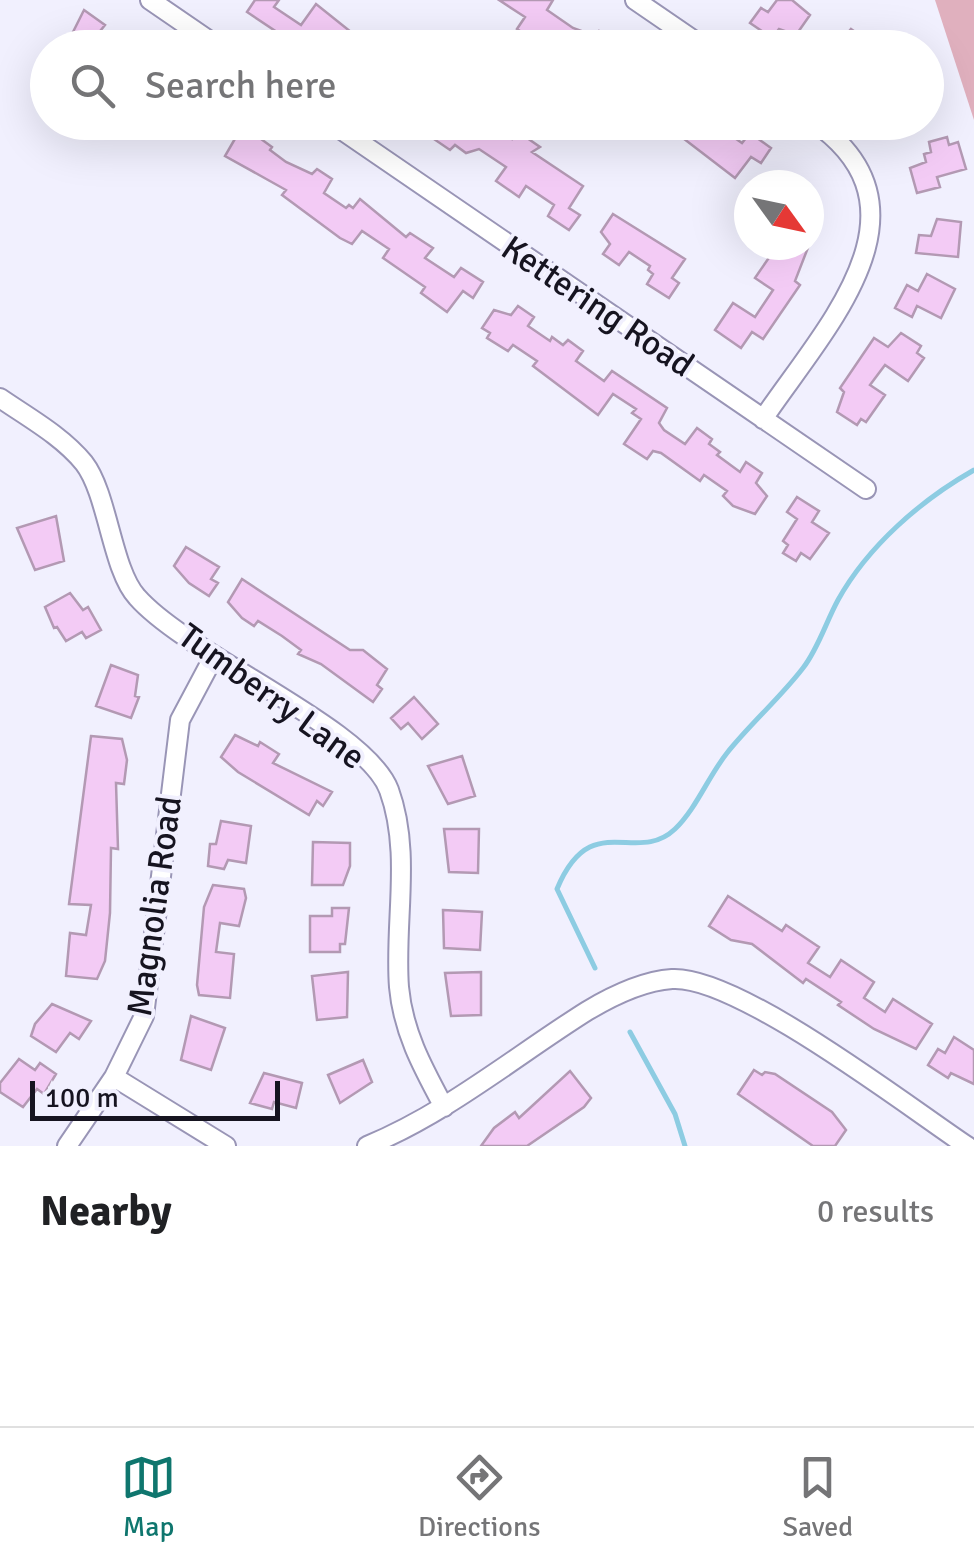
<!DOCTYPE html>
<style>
:root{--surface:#fff;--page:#f2f2f2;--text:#202124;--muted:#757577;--line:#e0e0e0;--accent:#0f766e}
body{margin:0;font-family:Signika,sans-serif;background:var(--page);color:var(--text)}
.compass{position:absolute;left:734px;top:170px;width:90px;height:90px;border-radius:50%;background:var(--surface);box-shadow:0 10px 40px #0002;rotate:123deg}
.scale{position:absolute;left:30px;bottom:25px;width:250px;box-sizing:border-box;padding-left:10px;border:5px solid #161420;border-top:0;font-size:28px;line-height:35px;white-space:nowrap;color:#161420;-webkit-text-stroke:8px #f1f0fe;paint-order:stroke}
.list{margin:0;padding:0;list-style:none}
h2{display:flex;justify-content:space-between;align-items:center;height:130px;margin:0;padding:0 40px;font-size:42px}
h2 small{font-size:32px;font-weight:400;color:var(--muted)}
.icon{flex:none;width:55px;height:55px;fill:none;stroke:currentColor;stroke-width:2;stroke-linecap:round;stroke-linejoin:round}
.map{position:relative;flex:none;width:974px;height:1146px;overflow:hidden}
.search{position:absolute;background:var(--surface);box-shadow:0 10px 40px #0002;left:30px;right:30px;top:30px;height:110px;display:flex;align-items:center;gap:25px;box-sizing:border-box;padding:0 35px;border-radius:55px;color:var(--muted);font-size:38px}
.sheet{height:280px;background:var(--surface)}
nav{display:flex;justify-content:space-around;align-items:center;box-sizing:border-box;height:140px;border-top:2px solid var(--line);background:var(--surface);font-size:28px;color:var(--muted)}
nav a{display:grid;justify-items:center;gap:5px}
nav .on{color:var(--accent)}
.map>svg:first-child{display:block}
.green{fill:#e0b0be}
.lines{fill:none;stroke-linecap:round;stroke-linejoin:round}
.stream{stroke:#8dcce2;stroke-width:5}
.building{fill:#f3cbf5;stroke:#b399b3;stroke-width:2.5}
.street-casing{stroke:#9995b6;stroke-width:22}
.street{stroke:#fff;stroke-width:18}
.labels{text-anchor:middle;stroke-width:8;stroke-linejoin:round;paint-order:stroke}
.street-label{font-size:35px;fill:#161420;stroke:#f1f0fe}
</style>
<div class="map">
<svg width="974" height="1146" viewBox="0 0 974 1146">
<rect width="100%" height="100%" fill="#f1f0fe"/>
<!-- green -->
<path class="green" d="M 935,0 L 974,0 L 974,120 Z"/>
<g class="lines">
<!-- stream -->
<path class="stream" d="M 595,968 L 557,889 C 591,807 636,866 675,829 C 696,809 708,777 727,753 C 750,724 780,698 803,668 C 818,649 826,622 838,600 C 868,546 921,500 974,470
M 630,1032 L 675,1114 L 685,1146"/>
</g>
<!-- building -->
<path class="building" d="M 255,0 L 279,0 L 274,7 L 301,25 L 316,4 L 371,48 L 323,48 L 309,38 L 301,48 L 247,12 Z
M 499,0 L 553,0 L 547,10 L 573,28 L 595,36 L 599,31 L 624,48 L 562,48 L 552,40 L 544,47 L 517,29 L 525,17 Z
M 777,0 L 792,0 L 810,15 L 796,35 L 779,29 L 772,38 L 750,23 L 761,8 L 768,12 Z
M 84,10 L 105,25 L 101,30 L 112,37 L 105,48 L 65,48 Z
M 851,29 L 878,48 L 828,48 L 838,32 L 845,36 Z
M 215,122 L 249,122 L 265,133 L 261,139 L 272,147 L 270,150 L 286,162 L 312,174 L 317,169 L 332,179 L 324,193 L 346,208 L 349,205 L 353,208 L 360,199 L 406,237 L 410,233 L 433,248 L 425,258 L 454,277 L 461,268 L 483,282 L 473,298 L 463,291 L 447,312 L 421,293 L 425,287 L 383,258 L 389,249 L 362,231 L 352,244 L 340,238 L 282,195 L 286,190 L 225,156 L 236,137 Z
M 409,122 L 483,122 L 512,139 L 517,131 L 540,147 L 532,152 L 583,186 L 569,208 L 580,215 L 569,230 L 548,216 L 554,205 L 526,186 L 519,197 L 496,181 L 506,167 L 479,149 L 466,153 L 455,145 L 450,150 Z
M 662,122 L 712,122 L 742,143 L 750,133 L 771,148 L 761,163 L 751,157 L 735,178 Z
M 947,137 L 949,145 L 958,142 L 966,169 L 937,177 L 940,187 L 917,193 L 910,168 L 926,162 L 924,154 L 931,152 L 929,142 Z
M 613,214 L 685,259 L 672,278 L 679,283 L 669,298 L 647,284 L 653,274 L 648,270 L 650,266 L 629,252 L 619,265 L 603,254 L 610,244 L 601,232 Z
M 937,219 L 961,222 L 958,257 L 916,253 L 919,235 L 931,236 Z
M 784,245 L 809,245 L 795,281 L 800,285 L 763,339 L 752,332 L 741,348 L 715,330 L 733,303 L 755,317 L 773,290 L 755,278 L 777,246 L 782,249 Z
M 927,274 L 955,289 L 941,318 L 917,306 L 912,317 L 895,308 L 907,285 L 918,291 Z
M 518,306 L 534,317 L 528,326 L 550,341 L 552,337 L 563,345 L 568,340 L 583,351 L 576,361 L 604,381 L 612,371 L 667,408 L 659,423 L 664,430 L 685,444 L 697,428 L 712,439 L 709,444 L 720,452 L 717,455 L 740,472 L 746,462 L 762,473 L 756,483 L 767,496 L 755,514 L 733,506 L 723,496 L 727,491 L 704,475 L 700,481 L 661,453 L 653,451 L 647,459 L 624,444 L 641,419 L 632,413 L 636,409 L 613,394 L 598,415 L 533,366 L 537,361 L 513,345 L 508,351 L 487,338 L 490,333 L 482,328 L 494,310 L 511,315 Z
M 901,333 L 921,346 L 917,353 L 924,358 L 908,381 L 885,365 L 870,385 L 885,395 L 866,422 L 861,419 L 857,425 L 837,412 L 844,392 L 840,388 L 874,338 L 888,347 Z
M 797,497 L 819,511 L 812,522 L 829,533 L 810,559 L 801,553 L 796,561 L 783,553 L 788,545 L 783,541 L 797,519 L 787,512 Z
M 56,516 L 64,561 L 35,570 L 17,528 Z
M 186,547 L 219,567 L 211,579 L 218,583 L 209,596 L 189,583 L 174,566 Z
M 242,579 L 350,650 L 363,650 L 387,669 L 377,685 L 382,689 L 373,702 L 321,664 L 298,654 L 301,650 L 282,636 L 258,621 L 254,626 L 242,618 L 228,602 Z
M 70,593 L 83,610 L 88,607 L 101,630 L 86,638 L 82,632 L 66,641 L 57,627 L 54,628 L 45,607 Z
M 111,665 L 138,675 L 135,696 L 139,697 L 131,718 L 96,706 Z
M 414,697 L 438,724 L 422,739 L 408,723 L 401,729 L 391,718 Z
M 235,735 L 258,746 L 260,742 L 279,754 L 273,763 L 332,792 L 323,806 L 317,801 L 309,815 L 238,772 L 221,757 Z
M 91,736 L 122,739 L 127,760 L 124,784 L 116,783 L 118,849 L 111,848 L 110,913 L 105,961 L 97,979 L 66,976 L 70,933 L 86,935 L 91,905 L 69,904 Z
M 462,756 L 475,796 L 448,804 L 428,766 Z
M 221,821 L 251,826 L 246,863 L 228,860 L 224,869 L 208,866 L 210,844 L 216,844 Z
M 444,829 L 479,829 L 478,873 L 449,872 Z
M 313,842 L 350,843 L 350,866 L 343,885 L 312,885 Z
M 213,885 L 244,889 L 246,898 L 239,926 L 220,923 L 216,952 L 234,954 L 230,998 L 199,995 L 197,985 L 204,907 Z
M 728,896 L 782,931 L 786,925 L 819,947 L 808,963 L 830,977 L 841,960 L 874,982 L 864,998 L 885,1012 L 893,999 L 932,1024 L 916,1049 L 874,1029 L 838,1005 L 841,1002 L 806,979 L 803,983 L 752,944 L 731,940 L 709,926 Z
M 332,908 L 349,908 L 345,944 L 340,944 L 340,952 L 310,952 L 310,916 L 332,916 Z
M 443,910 L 482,912 L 480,950 L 444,948 Z
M 348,972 L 347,1017 L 317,1020 L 312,976 Z
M 481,972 L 481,1015 L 451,1016 L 445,973 Z
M 52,1004 L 91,1021 L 79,1039 L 70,1033 L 56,1052 L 31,1036 L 35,1024 Z
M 191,1016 L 225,1028 L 211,1070 L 181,1060 Z
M 954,1037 L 974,1050 L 974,1084 L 951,1073 L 948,1078 L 928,1065 L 938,1049 L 945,1053 Z
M 19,1059 L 35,1070 L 40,1063 L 56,1074 L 44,1094 L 37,1089 L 23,1107 L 0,1092 L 0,1083 Z
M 363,1060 L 372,1082 L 340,1103 L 328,1075 Z
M 754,1070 L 762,1075 L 765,1072 L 775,1074 L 832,1112 L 846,1130 L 835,1146 L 813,1146 L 738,1094 Z
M 570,1071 L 591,1098 L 584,1107 L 527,1146 L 481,1146 L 494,1128 L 515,1112 L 519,1118 Z
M 264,1073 L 302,1083 L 296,1108 L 274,1102 L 272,1109 L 250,1103 Z"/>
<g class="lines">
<defs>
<path id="street" d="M 150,0 L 220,48
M 635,0 L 705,48
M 330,122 L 866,489
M 0,398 C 29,418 62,436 84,463 C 108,494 112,570 137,597 C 189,656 366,728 389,790 C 412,853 394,922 399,987 C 403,1032 423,1068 444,1107
M 763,419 C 822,331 941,210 814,122
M 114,1077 L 226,1146
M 67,1146 L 114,1077 L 144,1016 L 180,720 L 214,656
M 367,1146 C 447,1113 514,1057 587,1011 C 612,996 643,981 672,979 C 737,975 907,1106 967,1146"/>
</defs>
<!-- street casing -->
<use href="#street" class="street-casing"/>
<!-- street -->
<use href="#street" class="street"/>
</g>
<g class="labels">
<!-- street labels -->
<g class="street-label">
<text transform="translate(598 306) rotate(34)" y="12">Kettering Road</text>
<text transform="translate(272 696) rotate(36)" y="12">Tumberry Lane</text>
<text transform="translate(154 906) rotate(-82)" y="12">Magnolia Road</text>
</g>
</g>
</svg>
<svg class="compass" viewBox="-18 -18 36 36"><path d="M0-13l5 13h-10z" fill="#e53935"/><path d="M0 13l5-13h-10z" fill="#757577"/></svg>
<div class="scale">100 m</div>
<div class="search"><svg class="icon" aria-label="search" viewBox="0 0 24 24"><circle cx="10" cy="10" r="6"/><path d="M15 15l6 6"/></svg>Search here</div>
</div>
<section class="sheet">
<h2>Nearby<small>0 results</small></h2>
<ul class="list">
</ul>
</section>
<nav>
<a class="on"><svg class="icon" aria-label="map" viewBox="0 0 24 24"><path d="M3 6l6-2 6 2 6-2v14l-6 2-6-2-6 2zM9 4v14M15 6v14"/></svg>Map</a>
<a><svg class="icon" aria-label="directions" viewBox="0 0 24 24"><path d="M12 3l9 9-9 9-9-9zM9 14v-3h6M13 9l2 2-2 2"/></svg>Directions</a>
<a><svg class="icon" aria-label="saved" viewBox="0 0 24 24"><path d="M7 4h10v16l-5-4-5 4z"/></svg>Saved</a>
</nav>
